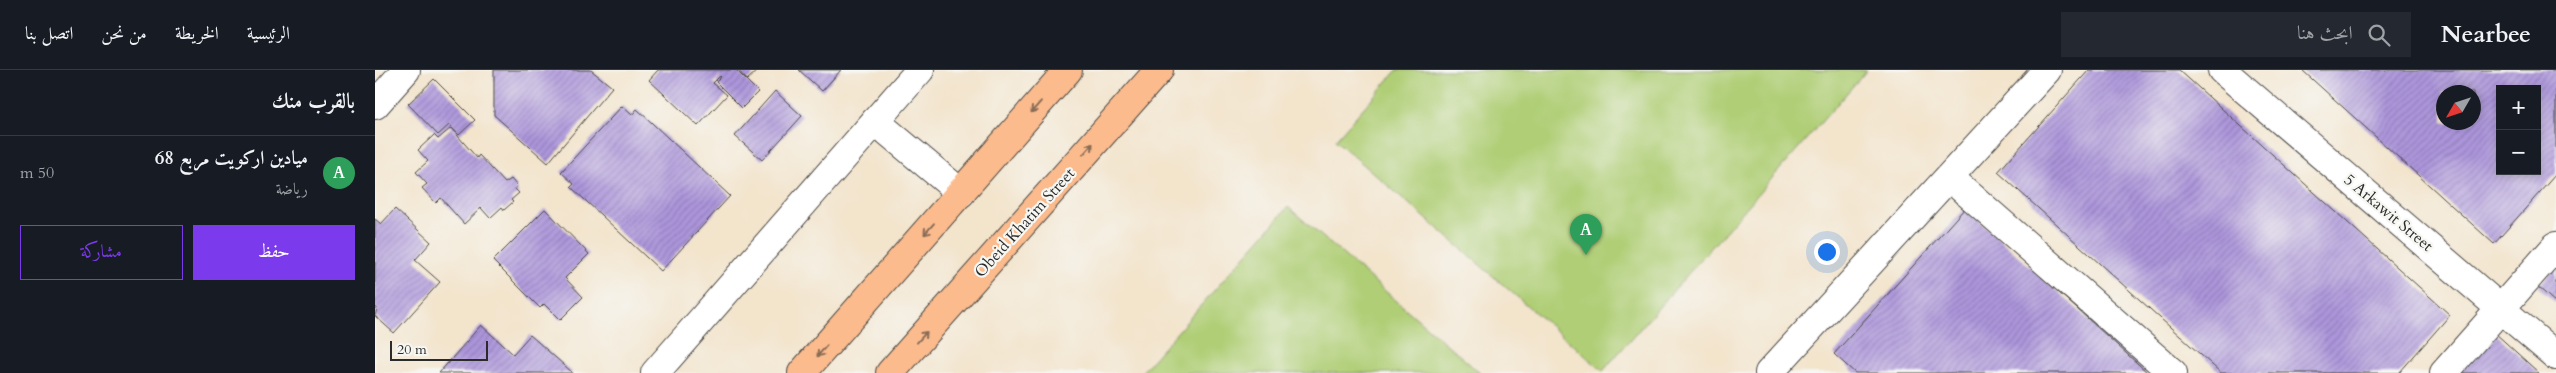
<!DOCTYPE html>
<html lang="ar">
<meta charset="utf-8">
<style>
:root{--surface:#171b24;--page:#242831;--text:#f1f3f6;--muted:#9ea1a6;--line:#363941;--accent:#7c3aed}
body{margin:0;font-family:Cardo,Amiri,serif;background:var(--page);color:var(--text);direction:rtl}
.controls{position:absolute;right:15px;top:15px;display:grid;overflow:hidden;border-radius:0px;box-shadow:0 2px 8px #0003}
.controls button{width:45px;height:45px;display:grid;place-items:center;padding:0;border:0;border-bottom:1px solid var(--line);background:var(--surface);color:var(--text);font:25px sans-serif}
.compass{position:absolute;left:2061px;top:15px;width:45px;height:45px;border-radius:50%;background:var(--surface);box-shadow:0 2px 8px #0003;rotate:231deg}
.scale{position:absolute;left:15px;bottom:12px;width:98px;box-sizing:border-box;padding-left:5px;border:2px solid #2b2b2b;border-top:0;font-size:14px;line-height:18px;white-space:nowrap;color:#2b2b2b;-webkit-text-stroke:4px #f6f6f2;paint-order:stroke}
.you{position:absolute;left:1451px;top:181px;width:18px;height:18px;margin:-12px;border:4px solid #fff;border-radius:50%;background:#1a73e8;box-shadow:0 0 0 8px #1a73e833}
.badge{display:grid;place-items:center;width:32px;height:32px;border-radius:50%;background:var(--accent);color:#fff;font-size:16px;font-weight:700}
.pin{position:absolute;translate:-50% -41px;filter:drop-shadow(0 1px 2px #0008)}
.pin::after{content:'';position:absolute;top:26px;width:18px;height:15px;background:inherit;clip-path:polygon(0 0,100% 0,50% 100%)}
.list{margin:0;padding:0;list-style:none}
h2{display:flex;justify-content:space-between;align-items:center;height:65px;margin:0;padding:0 20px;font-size:21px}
h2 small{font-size:16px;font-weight:400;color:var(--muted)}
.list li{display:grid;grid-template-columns:32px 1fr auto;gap:15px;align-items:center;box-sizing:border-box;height:75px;padding:0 20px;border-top:1px solid var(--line)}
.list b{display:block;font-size:19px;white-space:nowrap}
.list p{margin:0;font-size:16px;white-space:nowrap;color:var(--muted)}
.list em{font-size:16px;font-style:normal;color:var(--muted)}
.actions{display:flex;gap:10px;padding:15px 20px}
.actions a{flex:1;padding:11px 0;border:1px solid var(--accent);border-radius:0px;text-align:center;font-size:18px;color:var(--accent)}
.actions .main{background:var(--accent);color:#fff}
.icon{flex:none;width:28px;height:28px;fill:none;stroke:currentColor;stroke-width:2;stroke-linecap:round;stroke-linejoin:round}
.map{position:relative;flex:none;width:2181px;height:303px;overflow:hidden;direction:ltr}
header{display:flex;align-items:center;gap:30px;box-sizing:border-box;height:70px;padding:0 25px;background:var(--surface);border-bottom:1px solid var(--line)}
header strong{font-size:24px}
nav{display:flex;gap:28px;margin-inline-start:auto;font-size:18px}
.search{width:350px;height:45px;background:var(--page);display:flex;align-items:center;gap:12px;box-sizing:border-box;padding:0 18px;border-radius:0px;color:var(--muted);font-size:19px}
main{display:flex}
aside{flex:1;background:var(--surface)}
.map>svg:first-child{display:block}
.pitch{fill:#afce75;stroke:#6d7c50}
.building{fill:url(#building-hatch);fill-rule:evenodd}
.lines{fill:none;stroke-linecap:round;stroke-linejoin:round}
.minor-casing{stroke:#494743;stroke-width:30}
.major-casing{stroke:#494743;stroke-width:30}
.minor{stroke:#fff;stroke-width:28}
.major{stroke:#fbbb8d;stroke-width:28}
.oneway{stroke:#896c57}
.labels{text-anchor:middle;stroke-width:4.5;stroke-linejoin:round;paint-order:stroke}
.street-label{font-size:16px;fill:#2b2b2b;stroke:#f6f6f2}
</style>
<header>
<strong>Nearbee</strong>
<div class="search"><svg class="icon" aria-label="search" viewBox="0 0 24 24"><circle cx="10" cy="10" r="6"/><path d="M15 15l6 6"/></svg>ابحث هنا</div>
<nav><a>الرئيسية</a><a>الخريطة</a><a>من نحن</a><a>اتصل بنا</a></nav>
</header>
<main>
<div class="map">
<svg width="2181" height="303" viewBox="0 0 2181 303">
<defs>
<pattern id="building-hatch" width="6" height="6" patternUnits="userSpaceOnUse" patternTransform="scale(1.25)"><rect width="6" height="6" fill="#ad96dc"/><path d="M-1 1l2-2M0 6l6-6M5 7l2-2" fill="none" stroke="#8d7bb3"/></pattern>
</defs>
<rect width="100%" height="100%" fill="#f6f6f2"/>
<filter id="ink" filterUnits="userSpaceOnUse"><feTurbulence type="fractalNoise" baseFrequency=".02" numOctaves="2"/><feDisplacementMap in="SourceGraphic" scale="10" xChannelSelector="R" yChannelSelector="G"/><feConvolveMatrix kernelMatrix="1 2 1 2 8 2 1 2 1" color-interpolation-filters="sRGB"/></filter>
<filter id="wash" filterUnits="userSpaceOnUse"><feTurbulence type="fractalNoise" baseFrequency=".0096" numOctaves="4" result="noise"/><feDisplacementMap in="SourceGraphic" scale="20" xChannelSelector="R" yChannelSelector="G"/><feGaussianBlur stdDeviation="1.12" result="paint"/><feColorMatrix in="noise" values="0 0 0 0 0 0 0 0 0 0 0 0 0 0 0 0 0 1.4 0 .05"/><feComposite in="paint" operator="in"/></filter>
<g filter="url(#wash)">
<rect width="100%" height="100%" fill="#f3e4cc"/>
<!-- pitch -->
<path class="pitch" d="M 1022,0 L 1492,0 L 1228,301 L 960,70 Z
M 913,137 L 1105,303 L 766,303 Z"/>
<g id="blocks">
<!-- building -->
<path class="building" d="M 119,0 L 216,0 L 237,17 L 173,93 L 119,45 Z
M 283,0 L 361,0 L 383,22 L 367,38 L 341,12 L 346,7 L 345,6 L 338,13 L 352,25 L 323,56 L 274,10 Z
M 363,0 L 383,0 L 372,10 Z
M 424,0 L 466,0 L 447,21 Z
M 1714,0 L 1804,0 L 2075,245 L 2024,303 L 1846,303 L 1623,102 Z
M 1927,0 L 2181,0 L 2181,104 L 2119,174 ZM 2125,19 L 2162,19 L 2162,101 L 2125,101 ZM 2068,22 L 2098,22 L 2098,52 L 2068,52 Z
M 59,9 L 100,50 L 84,65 L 74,55 L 63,65 L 33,34 Z
M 400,21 L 427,46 L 387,90 L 360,66 Z
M 247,36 L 257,45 L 262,39 L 355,126 L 286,201 L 196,117 L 199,114 L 186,102 Z
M 76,58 L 102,88 L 104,85 L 130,113 L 136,109 L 142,116 L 140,119 L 144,123 L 136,130 L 138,132 L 129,140 L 127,137 L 115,148 L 106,138 L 89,154 L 66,128 L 61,133 L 47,118 L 52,114 L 41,102 L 53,91 L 43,80 L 59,65 L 63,69 Z
M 1590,138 L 1773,303 L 1480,303 L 1459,284 Z
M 20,139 L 56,172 L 40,190 L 65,212 L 19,263 L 0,246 L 2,238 L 0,236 L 0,149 L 6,154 Z
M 170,139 L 214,184 L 190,208 L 208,227 L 185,250 L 169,234 L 165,238 L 118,191 Z
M 2181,196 L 2181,233 L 2163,217 Z
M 106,255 L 138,284 L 155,265 L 198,303 L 64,303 Z
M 2119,262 L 2164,303 L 2082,303 Z"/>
</g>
</g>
<g filter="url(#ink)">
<use href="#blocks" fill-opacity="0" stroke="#494743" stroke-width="1"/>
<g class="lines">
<defs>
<path id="minor" d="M 1847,0 L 2181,286
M 0,35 L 31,0
M 500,51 L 586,123
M 1574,107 L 1798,303
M 280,303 L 545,0
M 1394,303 L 1672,0
M 2069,303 L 2181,176"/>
<path id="major" d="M 427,303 L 693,0
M 515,303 L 784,0"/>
</defs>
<!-- minor casing -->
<use href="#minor" class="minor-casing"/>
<!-- major casing -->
<use href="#major" class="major-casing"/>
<!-- minor -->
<use href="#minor" class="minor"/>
<!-- major -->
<use href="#major" class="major"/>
</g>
<!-- one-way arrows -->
<defs><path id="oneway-shaft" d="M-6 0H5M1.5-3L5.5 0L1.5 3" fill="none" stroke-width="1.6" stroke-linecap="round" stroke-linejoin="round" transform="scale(1.25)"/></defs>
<g class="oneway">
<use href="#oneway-shaft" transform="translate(661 37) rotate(131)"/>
<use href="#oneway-shaft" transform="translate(713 79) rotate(-48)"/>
<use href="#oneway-shaft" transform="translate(554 159) rotate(131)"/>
<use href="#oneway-shaft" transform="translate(547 267) rotate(-48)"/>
<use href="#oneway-shaft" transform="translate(447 281) rotate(131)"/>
</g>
</g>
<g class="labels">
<!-- street labels -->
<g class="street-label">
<text transform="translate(2014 142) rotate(40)" y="6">5 Arkawit Street</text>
<text transform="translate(649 152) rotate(-48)" y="6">Obeid Khatim Street</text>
</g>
</g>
</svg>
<div class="controls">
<button>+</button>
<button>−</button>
</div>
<svg class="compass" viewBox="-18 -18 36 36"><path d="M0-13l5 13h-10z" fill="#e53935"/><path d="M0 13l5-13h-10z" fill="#9ea1a6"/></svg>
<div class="scale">20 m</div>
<div class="you"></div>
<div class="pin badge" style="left:1211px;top:185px;background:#2e9e5b">A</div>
</div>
<aside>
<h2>بالقرب منك<small></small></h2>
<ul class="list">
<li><span class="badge" style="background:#2e9e5b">A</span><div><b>ميادين اركويت مربع 68</b><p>رياضة</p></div><em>50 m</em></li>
</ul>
<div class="actions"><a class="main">حفظ</a><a>مشاركة</a></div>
</aside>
</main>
